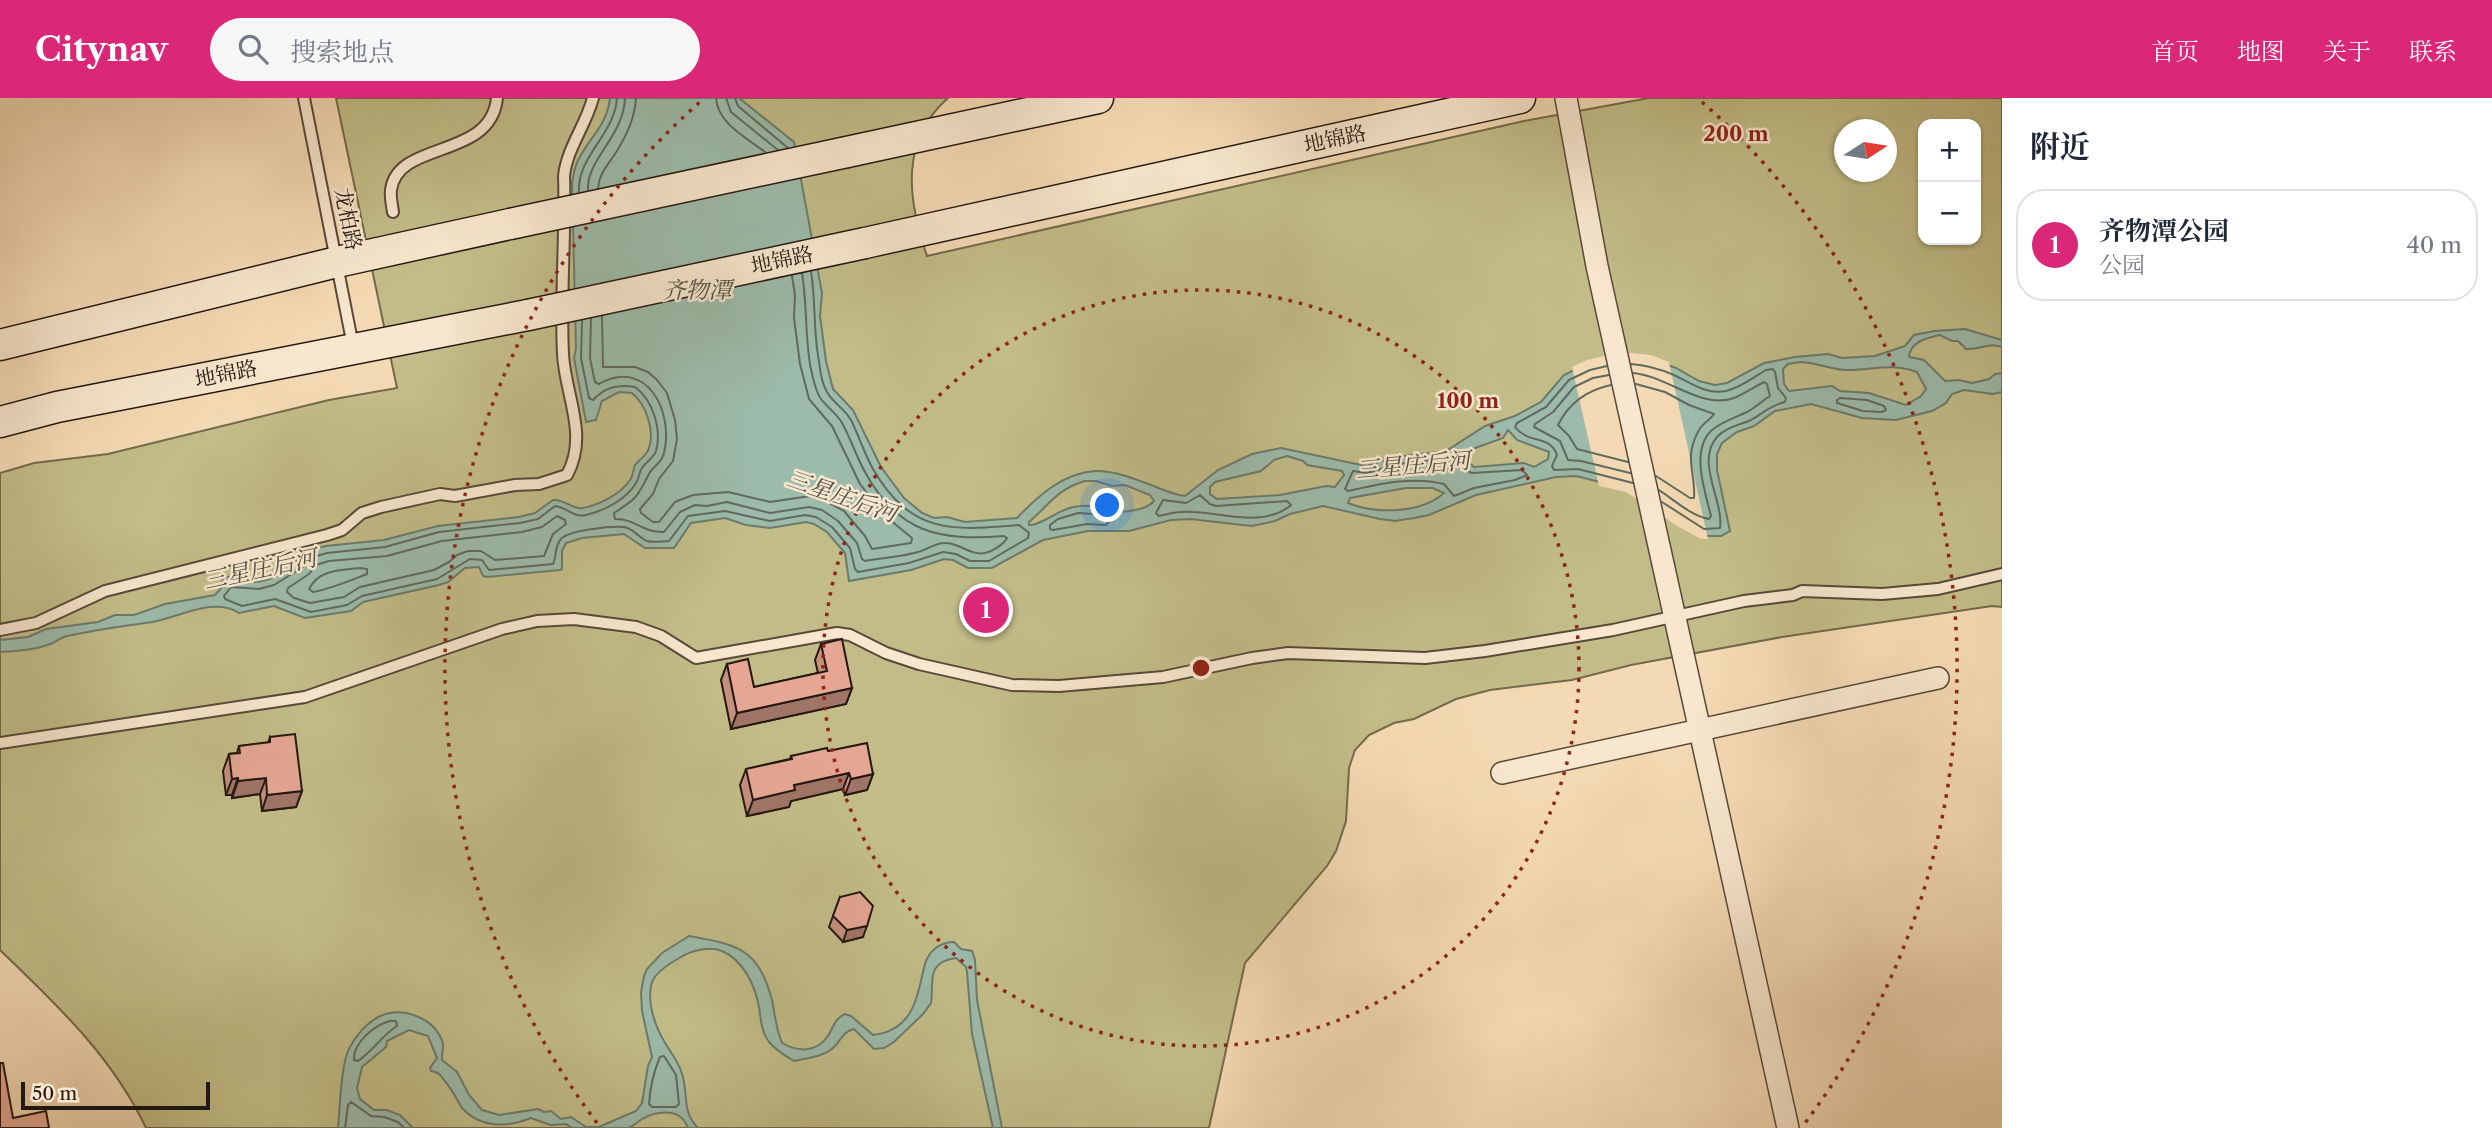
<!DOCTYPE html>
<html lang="zh">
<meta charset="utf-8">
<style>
:root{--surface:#fff;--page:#f6f6f7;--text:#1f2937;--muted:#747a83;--line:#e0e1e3;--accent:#db2777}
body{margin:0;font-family:"Libre Caslon Text","Noto Serif SC",serif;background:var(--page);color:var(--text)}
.controls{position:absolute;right:21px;top:21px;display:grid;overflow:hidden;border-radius:14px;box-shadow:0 2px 5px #0004}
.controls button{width:63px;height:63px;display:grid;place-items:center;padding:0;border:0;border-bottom:2px solid var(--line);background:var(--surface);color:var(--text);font:35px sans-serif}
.compass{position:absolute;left:1834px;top:21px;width:63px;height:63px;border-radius:50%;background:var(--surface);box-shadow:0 2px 5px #0004;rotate:78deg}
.scale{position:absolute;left:21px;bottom:18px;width:189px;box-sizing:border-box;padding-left:7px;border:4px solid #241812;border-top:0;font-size:19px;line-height:24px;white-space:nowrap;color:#241812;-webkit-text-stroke:5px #f8e7ce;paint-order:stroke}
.you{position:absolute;left:1108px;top:408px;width:24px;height:24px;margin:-18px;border:5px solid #fff;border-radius:50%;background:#1a73e8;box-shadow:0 0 0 10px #1a73e833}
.badge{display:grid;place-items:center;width:46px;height:46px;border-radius:50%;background:var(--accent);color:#fff;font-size:23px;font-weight:700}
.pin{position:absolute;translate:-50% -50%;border:4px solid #fff;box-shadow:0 2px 7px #0006}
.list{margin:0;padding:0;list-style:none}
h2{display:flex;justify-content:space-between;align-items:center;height:91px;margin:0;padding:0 28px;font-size:30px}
h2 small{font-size:23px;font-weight:400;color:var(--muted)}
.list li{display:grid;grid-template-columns:46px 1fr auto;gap:21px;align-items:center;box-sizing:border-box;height:112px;margin:0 14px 14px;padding:0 14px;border:2px solid var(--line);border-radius:28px}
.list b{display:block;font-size:26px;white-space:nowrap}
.list p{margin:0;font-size:23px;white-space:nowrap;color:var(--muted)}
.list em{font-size:23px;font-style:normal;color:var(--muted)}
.icon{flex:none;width:38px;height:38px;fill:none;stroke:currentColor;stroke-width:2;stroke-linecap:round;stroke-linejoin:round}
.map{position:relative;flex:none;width:2002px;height:1030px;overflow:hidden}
header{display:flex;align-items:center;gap:42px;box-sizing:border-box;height:98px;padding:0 35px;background:var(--accent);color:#fff}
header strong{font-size:33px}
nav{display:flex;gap:38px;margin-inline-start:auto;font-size:24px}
.search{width:490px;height:63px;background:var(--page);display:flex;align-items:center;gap:18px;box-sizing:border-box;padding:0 24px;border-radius:38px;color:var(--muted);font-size:26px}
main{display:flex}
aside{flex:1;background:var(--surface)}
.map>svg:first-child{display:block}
.green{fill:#c2bd88;stroke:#736a4d;stroke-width:2;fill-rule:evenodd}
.water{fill:#9cbbaa;stroke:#6c7a6d;stroke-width:2;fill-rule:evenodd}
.pier{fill:#f4dab4}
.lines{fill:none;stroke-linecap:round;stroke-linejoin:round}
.shore{stroke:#606a5e;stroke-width:2}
.lane-casing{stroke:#58483a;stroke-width:14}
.street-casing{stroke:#58483a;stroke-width:24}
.secondary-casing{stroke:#241812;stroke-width:33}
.lane{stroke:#f8e7ce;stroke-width:10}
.street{stroke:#f8e7ce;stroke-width:21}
.secondary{stroke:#f8e7ce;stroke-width:30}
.secondary-bridge-casing{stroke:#241812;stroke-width:33;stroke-linecap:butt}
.secondary-bridge{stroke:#f8e7ce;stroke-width:30}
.wall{fill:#c5907e;stroke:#241812;stroke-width:2}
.shaded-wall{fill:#a07567;stroke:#241812;stroke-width:2}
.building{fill:#e5a793;stroke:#241812;stroke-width:2}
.ring{fill:none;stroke:#8f2418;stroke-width:3.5;stroke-dasharray:3.5 7}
.labels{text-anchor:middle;stroke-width:5;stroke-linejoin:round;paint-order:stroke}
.street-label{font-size:21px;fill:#241812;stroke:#f8e7ce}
.water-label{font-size:23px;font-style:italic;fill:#4e5147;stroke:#f8e7ce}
.centre{fill:#8f2418;stroke:#f8e7ce;stroke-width:3.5}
.ring-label{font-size:21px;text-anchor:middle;font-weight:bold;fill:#8f2418;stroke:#f8e7ce;stroke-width:5;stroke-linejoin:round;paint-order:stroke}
</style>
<header>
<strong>Citynav</strong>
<div class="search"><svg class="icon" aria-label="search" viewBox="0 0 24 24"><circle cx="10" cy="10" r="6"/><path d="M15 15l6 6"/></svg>搜索地点</div>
<nav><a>首页</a><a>地图</a><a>关于</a><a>联系</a></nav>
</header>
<main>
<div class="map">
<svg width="2002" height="1030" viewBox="0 0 2002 1030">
<rect width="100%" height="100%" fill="#f4dab4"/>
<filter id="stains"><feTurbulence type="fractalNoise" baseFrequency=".00286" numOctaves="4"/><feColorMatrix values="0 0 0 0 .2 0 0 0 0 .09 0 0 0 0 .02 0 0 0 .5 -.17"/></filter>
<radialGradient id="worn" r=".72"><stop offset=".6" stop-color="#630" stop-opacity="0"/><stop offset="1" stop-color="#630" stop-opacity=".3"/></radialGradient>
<!-- green -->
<path class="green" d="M 336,0 L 948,0 C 899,43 908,103 927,158 L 1524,23 L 1649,0 L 2002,0 L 2002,509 L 1992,508 L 1782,539 L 1631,567 L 1572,582 L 1490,592 L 1456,601 L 1414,621 L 1394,625 L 1369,637 L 1355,652 L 1349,670 L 1346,723 L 1336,753 L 1327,768 L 1245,865 L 1209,1030 L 146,1030 C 112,958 56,906 0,852 L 0,375 L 34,365 L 108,356 L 329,302 L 397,290 ZM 1923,26 L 1976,26 L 1976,142 L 1923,142 ZM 1844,32 L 1886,32 L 1886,74 L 1844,74 Z"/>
<!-- water -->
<path class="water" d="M 610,0 L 739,0 L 794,44 L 822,195 L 820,218 L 826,263 L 833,291 L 853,312 L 881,369 L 904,400 L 922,415 L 934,420 L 947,419 L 965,424 L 1017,420 C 1038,398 1063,375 1095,373 C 1111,372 1129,379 1143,384 C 1158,389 1169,396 1185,398 L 1218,372 L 1252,356 L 1281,350 L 1366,368 L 1396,359 L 1446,353 L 1485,328 L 1515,318 L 1541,304 L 1564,277 L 1588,265 L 1650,261 L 1676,270 L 1699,283 L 1715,287 L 1727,285 L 1764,265 L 1795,259 L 1828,256 L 1842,260 L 1875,258 L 1905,248 L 1914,237 L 1935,233 L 1965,231 L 2002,242 L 2002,249 C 1986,244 1982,252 1966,251 L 1958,243 L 1952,243 L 1940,237 C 1926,240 1910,244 1909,259 L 1924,262 L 1945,283 L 1959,282 L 1972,285 L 1989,281 L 1995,276 L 2002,275 L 2002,294 L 1993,296 L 1964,292 L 1952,296 L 1946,305 L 1932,313 L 1896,322 L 1862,320 L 1811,306 L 1775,313 L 1754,328 L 1737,334 L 1722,345 L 1717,356 L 1717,372 L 1730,433 L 1721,438 L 1703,438 L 1628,391 L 1576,378 L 1556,379 L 1476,397 L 1429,417 L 1414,420 L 1395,423 L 1380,421 L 1323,408 L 1290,416 L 1275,423 L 1252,428 L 1190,421 L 1171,422 L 1129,433 L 1088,433 L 1043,442 L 992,470 L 968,470 L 953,462 L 944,461 L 911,472 L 849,483 L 845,455 L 827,434 L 814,426 L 806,424 L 770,430 L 746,427 L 725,420 L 691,425 L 674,450 L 645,450 L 624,436 L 582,440 L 566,445 L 562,453 L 562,471 L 560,472 L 487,479 L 483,478 L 479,469 L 465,470 L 448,484 L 439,487 L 363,504 L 351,513 L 305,520 L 274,508 L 239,515 C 216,498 177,520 152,524 C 123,528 95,532 67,538 C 62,539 57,543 53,545 C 36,552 18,553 0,554 L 0,542 L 28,539 L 46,531 L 98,524 L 115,517 L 134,517 L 165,506 L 215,497 L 222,489 L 223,480 L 226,478 C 231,479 235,483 241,484 C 266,487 292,474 305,453 L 326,448 L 384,442 L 438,428 L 519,419 L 535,415 L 553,402 C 566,401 572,412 583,410 C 599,407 621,396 630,382 C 633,378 633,372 635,367 C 639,361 647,358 649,350 C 655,333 646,306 632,295 L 619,294 L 602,303 L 596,322 L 586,324 L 574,260 L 576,250 L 572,85 C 573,79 574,73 576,67 C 585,43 607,30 610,0 ZM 1800,264 C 1815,264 1829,271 1845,272 C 1872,273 1889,264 1917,274 L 1926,291 L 1921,298 L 1906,307 L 1869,295 L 1840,293 L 1832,288 L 1789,293 L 1784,286 L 1783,271 L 1788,266 ZM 1508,332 L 1517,342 L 1549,354 L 1548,361 L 1534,369 L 1524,365 L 1474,369 L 1467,363 L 1467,353 L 1503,340 ZM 1287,358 L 1303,363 L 1307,367 L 1342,373 L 1344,377 L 1335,389 L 1326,388 L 1280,397 L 1217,401 L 1210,396 L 1210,389 L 1215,384 L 1261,373 L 1274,362 ZM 1085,383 L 1096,383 L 1112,388 L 1125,387 L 1150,397 L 1154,403 C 1149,409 1143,410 1135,412 C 1111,418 1102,406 1080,408 C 1060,409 1042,428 1029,427 L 1029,424 C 1049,407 1057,391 1085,383 ZM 1406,390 L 1433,390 L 1444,395 C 1421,416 1374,416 1348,405 L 1350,400 Z
M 689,838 C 738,847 758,850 772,902 C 775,917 776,931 782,945 C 798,954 816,955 828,938 C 834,929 834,921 845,916 L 851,918 L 873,937 C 915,932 917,897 925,866 C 929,852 941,844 954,844 L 961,851 L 972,853 L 975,862 L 977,902 L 1002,1030 L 993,1030 L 972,936 L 967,874 L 966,869 L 956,860 C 925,864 934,885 931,905 L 923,916 L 894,944 L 884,950 L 874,951 L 854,931 C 842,934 841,943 833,950 C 823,959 807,960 794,963 C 787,959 775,951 769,944 C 761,934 761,921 759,909 C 755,887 743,862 722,853 C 711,848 692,852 681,859 C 672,864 658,872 653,882 C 645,900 655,928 664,943 C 670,954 679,964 682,976 C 689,997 681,1013 698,1030 L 688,1030 C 681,1010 658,1012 642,1021 C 638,1024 632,1029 628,1030 C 616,1030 586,1030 572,1030 L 566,1026 L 550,1027 L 531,1020 C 506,1030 480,1030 462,1010 C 455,999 453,992 444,982 C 440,976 438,974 431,973 L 430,970 L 437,960 L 428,938 L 409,932 L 387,943 L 386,949 L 362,969 L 357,990 L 360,1001 L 374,1012 L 387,1012 L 400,1017 L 413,1030 L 338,1030 C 340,1011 341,963 350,949 C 357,936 366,925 380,918 C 403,908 436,920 443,946 C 444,951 441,956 442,962 L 457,974 L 469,997 L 482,1012 L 499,1017 L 538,1011 L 544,1014 L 551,1013 L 561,1021 L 571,1019 L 586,1029 L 599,1029 L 636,1013 L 642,1005 L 648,968 L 652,959 L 642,913 L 641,894 L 644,878 L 647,871 L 662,855 Z"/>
<!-- pier -->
<path class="pier" d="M 1621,254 L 1651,257 L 1669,264 L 1708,441 L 1701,441 L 1679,429 L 1626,394 L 1599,388 L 1572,269 L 1587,262 Z"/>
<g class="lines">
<!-- shore -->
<path class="shore" d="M 716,0 C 717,25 747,40 765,54
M 726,0 L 731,14 L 778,52
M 735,0 L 738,8 L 788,50
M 598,90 C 599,76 607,68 615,56 C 626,39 635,21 636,0
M 588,92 C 586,62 624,38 625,0
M 579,94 C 577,58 615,36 617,0
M 602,218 L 603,269 L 635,269 L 648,274 L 657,282 L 667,295 L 675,322 L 677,341 L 673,363 L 659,381 L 653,396 L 640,411 L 641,415 L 653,424 L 659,424 L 675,404 L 693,397 L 728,394 L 770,404 L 810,398 L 824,402 L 844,413 L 865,438 L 872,451 L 911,445 L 912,440 L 884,417 L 860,386 L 832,328 L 809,301 L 800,266 L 794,220 L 795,197 L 792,178
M 591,221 L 590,260 L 595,284 L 599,286 C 647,259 674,314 664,355 C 662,365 653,368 649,376 C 637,400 636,401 614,415 L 615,421 C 637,421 642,435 664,434 L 680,414 L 695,407 L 707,408 L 727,404 L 770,415 L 809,409 L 822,412 L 838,423 L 857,445 L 862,461 L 865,463 C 882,460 901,459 918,454 C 927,452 935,445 944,445 C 959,444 970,458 985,455 C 993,453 1003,447 1007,440 L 1004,438 C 939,443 898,435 865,374 C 856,358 851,341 842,325 C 837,316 828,310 821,301 C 815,293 812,276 810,266 C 805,236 807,205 802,175
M 582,222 L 581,260 L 589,300 L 593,302 C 605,289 618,286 635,289 C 653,302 662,332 656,353 C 653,361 646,363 642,370 C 639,374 639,381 636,385 C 627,401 604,413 586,417 C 573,420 567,409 555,408 L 538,421 L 520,425 L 439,434 L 385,449 L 327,455 L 310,460 L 303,469 L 274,487 L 259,491 L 231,489 L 224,498 L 225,501 L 242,508 L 275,501 L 311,514 L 347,507 L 362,498 L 437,481 L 470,461 L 482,462 L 489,472 L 553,466 C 557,458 554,449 561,441 C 568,432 612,428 624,429 C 633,430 639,440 647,443 C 653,445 663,443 669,443 L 688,418 L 725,413 L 770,423 L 805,417 L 816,419 L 832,429 L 850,450 L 855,471 L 858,474 L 909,465 L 943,454 L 956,456 L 970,463 L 989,463 L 1028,440 L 1029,435 L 1019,427 C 951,433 911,436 873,371 C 864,355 859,338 851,322 C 845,311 833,305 827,294 C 822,286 820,273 819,263 C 813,233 816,203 811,174
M 1631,266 C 1646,267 1660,271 1674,277 C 1691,285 1706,297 1726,293 C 1740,290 1754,279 1766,272 L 1773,271 L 1775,274 L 1778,290 L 1786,300 L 1785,304 C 1771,307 1763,315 1751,322 C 1740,327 1726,329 1717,339 C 1695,364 1724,403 1720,430 L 1704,431 L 1662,404
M 1607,268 L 1590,272 L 1569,282 L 1546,309 L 1517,325 L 1515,329 C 1528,346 1551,337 1557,357 L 1552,368 L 1554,372 L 1578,371 L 1633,385
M 1633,275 C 1668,278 1701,312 1734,300 C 1744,296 1754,289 1764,284 L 1767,286 L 1770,298 C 1762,303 1755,310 1747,314 C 1734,320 1723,323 1712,332 C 1690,352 1705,393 1711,418 L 1709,421 C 1693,419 1674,402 1659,392
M 1609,277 L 1593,280 L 1574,289 L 1553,314 L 1535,326 L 1534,329 L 1560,343 L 1568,362 L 1581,363 L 1630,375
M 1636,286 L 1665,294 L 1689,307 L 1714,316 C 1710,322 1703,325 1699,332 C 1683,361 1696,374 1694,400 L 1690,400 L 1656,378
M 1611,287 C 1587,292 1569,305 1558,327 L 1569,338 L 1577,351 L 1628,364
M 1840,300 L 1867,302 L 1884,308 L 1886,312 L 1882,314 L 1863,313 L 1837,305 L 1837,302 Z
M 1455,357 L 1465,372 L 1472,375 L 1522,372 L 1527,377 L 1515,382 L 1474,390 L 1454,398 L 1444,386 C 1412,378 1380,386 1348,393 L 1345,391 L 1353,373 L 1367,375 L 1398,366 L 1447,360 Z
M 1200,397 L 1210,406 L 1216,408 L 1287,403 L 1291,407 C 1264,430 1224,415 1193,414 C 1182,413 1170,415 1159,418 L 1156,415 L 1163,402 L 1186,405 Z
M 1078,415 L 1094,416 L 1107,420 L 1109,424 L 1106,427 L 1087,426 L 1053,432 L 1050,431 L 1050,427 L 1058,421 Z
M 557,418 L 565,422 L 566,426 L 553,436 L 544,458 L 495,462 L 481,453 L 468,453 L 457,457 L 449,464 L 434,472 L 360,489 L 344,499 L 310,505 L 294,500 L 287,494 L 288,490 L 309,476 L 316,467 L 329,463 L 387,458 L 442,443 L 522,434 L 542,429 Z
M 360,470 L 367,471 L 367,476 C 349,483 333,490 313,494 L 309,491 C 318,472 340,472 360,470 Z
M 390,923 L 396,923 L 397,928 C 381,938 374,952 358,963 L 354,962 C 353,945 374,927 390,923 Z
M 664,958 L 676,977 L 679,1006 L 676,1009 L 652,1009 L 649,1006 C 650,990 654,973 660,959 Z
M 345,1030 L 348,1007 L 351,1004 L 371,1018 L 384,1019 L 398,1024 L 404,1030"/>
<defs>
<path id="lane" d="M 304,0 L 353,248
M 393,114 C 392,107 390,99 391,92 C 397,42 491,62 497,0
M 0,532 L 36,525 L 105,493 L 327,437 L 342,432 L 362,415 L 381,409 L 440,396 L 455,398 L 515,387 L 539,386 L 567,377 C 589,337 565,297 563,256 C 560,197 566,137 564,78 C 567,50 586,27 593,0
M 0,645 L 305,599 L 502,531 L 537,523 L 574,521 L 636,529 L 661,538 L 696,560 L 837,535 L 850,537 L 886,555 L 919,566 L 1012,587 L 1059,588 L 1163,579 L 1252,560 L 1288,555 L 1425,560 L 1485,553 L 1613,532 L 1744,503 L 1793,497 L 1802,493 L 1882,496 L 1938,491 L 2002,476"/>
<path id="street" d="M 1566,0 L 1597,168 L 1788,1030
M 1502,675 L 1938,580"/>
<path id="secondary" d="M 847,54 L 1098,0
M 865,145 L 1520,0
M 0,247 L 337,164 L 510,126
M 0,324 L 57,309 L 528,217"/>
</defs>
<!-- lane casing -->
<use href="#lane" class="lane-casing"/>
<!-- street casing -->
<use href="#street" class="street-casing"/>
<!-- secondary casing -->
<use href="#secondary" class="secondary-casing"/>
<!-- lane -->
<use href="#lane" class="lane"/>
<!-- street -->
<use href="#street" class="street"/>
<!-- secondary -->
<use href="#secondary" class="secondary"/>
<defs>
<path id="secondary-bridge" d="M 510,126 L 847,54
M 528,217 L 865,145"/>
</defs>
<!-- secondary-bridge casing -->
<use href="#secondary-bridge" class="secondary-bridge-casing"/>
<!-- secondary-bridge -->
<use href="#secondary-bridge" class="secondary-bridge"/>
</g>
<!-- wall -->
<path class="wall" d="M 821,546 L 852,590 L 846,606 L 731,631 L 721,582 L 727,566 L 754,589 L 818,575 L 815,562 Z
M 270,639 L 302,693 L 296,709 L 262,713 L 260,696 L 232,700 L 232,697 L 226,697 L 223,673 L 229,656 L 237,655 L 239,648 L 268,645 Z
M 828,653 L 873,676 L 867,692 L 845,697 L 843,691 L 791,703 L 789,709 L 747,718 L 740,687 L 746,671 L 790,661 L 791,658 Z
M 840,799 L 863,839 L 843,844 L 829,829 Z"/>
<!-- shaded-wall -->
<path class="shaded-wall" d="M 852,590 L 846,606 L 731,631 L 737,615 Z
M 849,675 L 843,691 L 791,703 L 789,709 L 747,718 L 753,702 L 794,687 Z
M 873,676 L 867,692 L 845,697 L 851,681 Z
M 238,680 L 232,697 L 226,697 L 232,681 Z
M 266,680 L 260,696 L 232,700 L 238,683 Z
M 302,693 L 296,709 L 262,713 L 267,697 Z
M 867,828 L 863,839 L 843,844 L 847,832 Z"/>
<!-- building -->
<path class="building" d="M 842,541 L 852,590 L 737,615 L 727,566 L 748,561 L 754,589 L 827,573 L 821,546 Z
M 295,636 L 302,693 L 267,697 L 266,680 L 238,683 L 238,680 L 232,681 L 229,656 L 240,655 L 239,648 L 270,644 L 270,639 Z
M 867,645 L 873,676 L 851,681 L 849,675 L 794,687 L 795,692 L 753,702 L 746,671 L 792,661 L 791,658 L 827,650 L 828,653 Z
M 860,794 L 873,808 L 867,828 L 847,832 L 833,818 L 840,799 Z
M 0,965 L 3,965 L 13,1020 L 46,1013 L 49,1030 L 0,1030 Z"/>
<!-- distance rings -->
<g class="ring">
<circle cx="1201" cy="570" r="378"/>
<path d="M597 1025A756 756 0 0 1 700 4M1702 4A756 756 0 0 1 1805 1025"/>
</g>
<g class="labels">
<!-- street labels -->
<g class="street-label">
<text transform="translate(1335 41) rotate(-12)" y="7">地锦路</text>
<text transform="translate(348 121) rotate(79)" y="7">龙柏路</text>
<text transform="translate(782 162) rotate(-12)" y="7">地锦路</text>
<text transform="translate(226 276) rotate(-11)" y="7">地锦路</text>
</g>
<!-- water labels -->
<g class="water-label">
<text x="697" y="200">齐物潭</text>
<text transform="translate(1413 367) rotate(-5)" y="8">三星庄后河</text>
<text transform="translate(842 398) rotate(19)" y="8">三星庄后河</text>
<text transform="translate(260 471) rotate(-12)" y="8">三星庄后河</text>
</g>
</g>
<circle cx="1201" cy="570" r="10" class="centre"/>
<g class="ring-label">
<text x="1736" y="43">200 m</text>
<text x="1468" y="310">100 m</text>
</g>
<rect width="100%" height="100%" filter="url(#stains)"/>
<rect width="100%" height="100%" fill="url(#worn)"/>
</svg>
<div class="controls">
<button>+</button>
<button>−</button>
</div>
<svg class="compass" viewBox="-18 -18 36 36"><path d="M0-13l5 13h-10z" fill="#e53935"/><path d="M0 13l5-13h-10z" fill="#747a83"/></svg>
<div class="scale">50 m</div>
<div class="you"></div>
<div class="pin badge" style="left:986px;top:512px">1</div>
</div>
<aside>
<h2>附近<small></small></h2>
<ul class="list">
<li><span class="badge">1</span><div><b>齐物潭公园</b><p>公园</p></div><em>40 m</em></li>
</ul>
</aside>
</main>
